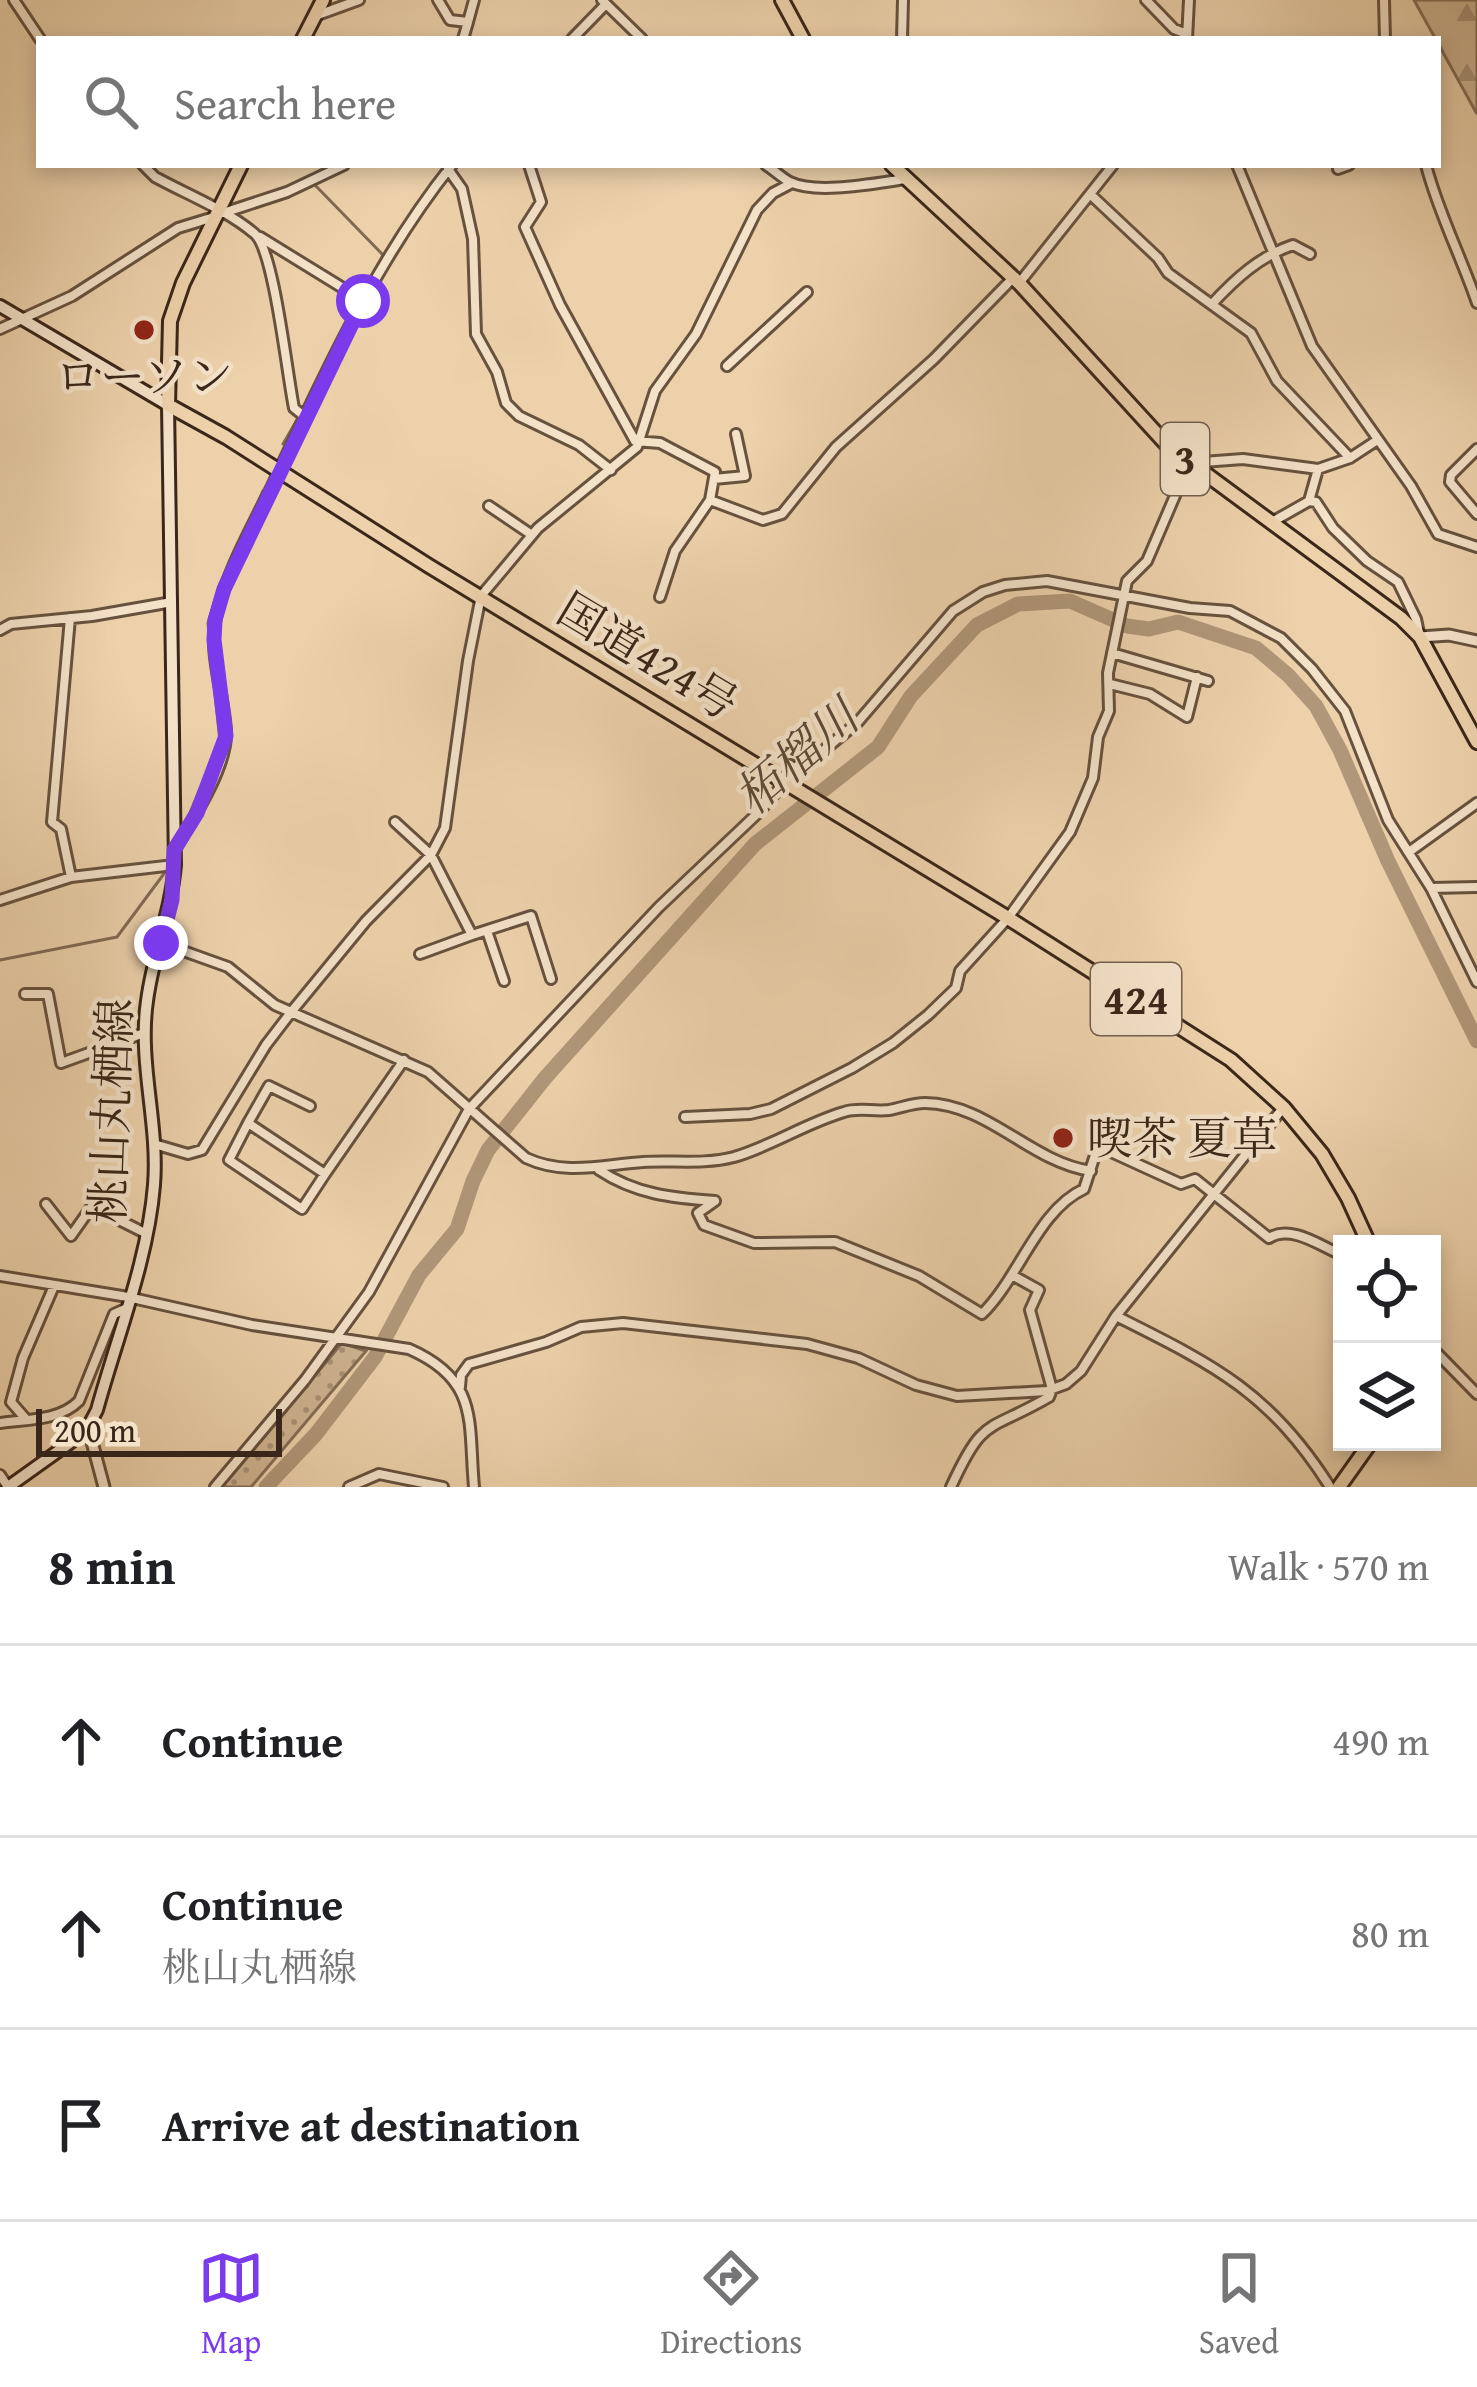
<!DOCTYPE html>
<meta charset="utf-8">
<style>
:root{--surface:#fff;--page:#f6f6f6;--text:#202124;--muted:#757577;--line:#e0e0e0;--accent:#7c3aed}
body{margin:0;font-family:"Gentium Book Plus","Noto Serif JP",serif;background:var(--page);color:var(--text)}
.controls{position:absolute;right:36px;bottom:36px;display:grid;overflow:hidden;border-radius:0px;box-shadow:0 6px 18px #0003}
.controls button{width:108px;height:108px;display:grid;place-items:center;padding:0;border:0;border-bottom:3px solid var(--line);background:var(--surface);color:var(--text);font:60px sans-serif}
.scale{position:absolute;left:36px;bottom:30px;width:246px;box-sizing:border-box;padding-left:12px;border:6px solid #3b2719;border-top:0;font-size:33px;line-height:42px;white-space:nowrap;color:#3b2719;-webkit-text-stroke:9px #f3e1c8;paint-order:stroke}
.stop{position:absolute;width:36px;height:36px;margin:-27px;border:9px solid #7c3aed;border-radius:50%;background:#fff}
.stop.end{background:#7c3aed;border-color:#fff;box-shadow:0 3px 12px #0008}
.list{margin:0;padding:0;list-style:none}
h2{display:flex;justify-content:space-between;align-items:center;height:156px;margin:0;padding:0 48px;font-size:51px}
h2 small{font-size:39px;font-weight:400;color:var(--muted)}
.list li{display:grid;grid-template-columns:78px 1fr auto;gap:36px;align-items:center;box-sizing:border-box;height:192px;padding:0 48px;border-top:3px solid var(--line)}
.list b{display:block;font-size:45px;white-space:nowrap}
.list p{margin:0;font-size:39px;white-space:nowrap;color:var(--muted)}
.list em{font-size:39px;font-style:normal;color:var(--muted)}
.icon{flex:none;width:66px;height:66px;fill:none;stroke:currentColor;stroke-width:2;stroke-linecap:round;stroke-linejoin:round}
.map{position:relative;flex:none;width:1477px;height:1487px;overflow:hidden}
.search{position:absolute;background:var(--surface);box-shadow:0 6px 18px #0003;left:36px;right:36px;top:36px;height:132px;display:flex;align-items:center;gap:30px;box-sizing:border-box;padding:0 42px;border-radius:0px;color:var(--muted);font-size:45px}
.sheet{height:732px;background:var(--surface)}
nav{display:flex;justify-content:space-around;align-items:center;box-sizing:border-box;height:168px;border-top:3px solid var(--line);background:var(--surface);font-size:33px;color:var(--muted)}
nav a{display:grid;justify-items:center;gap:6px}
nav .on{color:var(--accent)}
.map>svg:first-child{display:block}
.grass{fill:url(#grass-dots);stroke:#846e56;stroke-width:3}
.forest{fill:url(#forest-firs);stroke:#846e56;stroke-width:3}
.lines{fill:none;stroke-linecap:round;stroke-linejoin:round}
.stream{stroke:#816a53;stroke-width:3}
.river{stroke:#b09779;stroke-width:15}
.minor-casing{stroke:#67523e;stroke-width:14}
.tertiary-casing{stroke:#67523e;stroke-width:15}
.secondary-casing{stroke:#3b2719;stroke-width:16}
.primary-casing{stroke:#3b2719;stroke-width:18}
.trunk-casing{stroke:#3b2719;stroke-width:18}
.minor{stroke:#f3e1c8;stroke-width:8}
.tertiary{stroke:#f3e1c8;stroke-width:9}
.secondary{stroke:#f3e1c8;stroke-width:10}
.primary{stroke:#ecd1ab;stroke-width:12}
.trunk{stroke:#ecd1ab;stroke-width:12}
.route{stroke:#7c3aed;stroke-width:15}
.poi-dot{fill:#8f2418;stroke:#f3e1c8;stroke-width:4.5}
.labels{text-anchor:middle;stroke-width:9;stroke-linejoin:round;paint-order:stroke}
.shield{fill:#f3e1c8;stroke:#725f4e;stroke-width:3}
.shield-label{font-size:42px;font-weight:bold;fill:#3b2719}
.poi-label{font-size:45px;fill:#3b2719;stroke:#f3e1c8}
.street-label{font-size:45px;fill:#3b2719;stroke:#f3e1c8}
.water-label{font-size:48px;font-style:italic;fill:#5e4936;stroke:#f3e1c8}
</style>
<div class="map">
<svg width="1477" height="1487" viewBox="0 0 1477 1487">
<defs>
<pattern id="grass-dots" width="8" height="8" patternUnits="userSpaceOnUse" patternTransform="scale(3)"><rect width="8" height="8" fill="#ceb492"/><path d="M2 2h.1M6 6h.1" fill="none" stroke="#a89276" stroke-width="1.8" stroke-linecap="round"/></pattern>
<pattern id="forest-firs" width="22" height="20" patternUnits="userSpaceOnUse" patternTransform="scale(3)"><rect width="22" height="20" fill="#ceb492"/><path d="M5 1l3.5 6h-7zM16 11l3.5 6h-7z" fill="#a89276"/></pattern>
</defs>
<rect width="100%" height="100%" fill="#ecd1ab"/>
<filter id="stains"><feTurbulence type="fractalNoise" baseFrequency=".00167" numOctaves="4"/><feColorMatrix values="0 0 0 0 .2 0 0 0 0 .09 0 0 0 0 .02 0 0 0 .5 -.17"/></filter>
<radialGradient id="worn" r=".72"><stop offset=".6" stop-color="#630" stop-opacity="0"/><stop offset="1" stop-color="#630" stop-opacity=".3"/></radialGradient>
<!-- grass -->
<path class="grass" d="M 342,1343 L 366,1351 L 251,1487 L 222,1487 Z"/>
<!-- forest -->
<path class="forest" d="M 1414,0 L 1477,0 L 1477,114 Z"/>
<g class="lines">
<!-- stream -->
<path class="stream" d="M 314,184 L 385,257
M 303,410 L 323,370
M 283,444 L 298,418
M 183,829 L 220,742 L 208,623 L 220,584 L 263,491
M 0,960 L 117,937 L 166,871"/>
<!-- river -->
<path class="river" d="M 266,1487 L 316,1434 L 375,1357 L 419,1275 L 457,1229 L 473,1181 L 488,1150 L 545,1078 L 755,844 L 878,747 L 911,696 L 977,625 L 1018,604 L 1070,601 L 1127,626 L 1149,629 L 1178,622 L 1256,648 L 1288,675 L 1316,706 L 1340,750 L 1388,861 L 1477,1041"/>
<defs>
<path id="minor" d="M 14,0 L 40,39
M 438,0 L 450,20 L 468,22 L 474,0
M 602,0 L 642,39
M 1146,0 L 1174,29 L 1187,34
M 1384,0 L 1385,39
M 315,16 L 359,0
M 463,39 L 468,22
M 572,39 L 606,4
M 902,39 L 903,0
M 1187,39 L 1189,0
M 143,165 L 155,177 C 188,195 227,210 255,234 C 274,251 287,374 294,408 L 304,416
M 529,165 L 541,202 L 525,227 L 560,305 L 635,441 L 660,443 L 715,472 L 710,500 L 763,520 L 782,514 L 836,447 L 934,359 L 1012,279
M 766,165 C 774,170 782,178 790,182 C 817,195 876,183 906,179
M 1237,165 L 1312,346 L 1411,486 L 1438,534 L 1477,547
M 1426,165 C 1438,212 1461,256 1477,303
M 448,169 L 462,189 L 473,239 L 476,334 L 497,372 L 506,403 L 519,416 L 579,445 L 611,470
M 1338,169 L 1349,165
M 1090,194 L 1158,258 L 1168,273 L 1251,333 L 1277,381 L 1350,458
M 223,213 L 287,192 L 344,165
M 260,237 L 364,301
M 1020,282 L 1113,165
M 1212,304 C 1235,279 1260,256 1293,245 L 1310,254
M 0,329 L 72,296 L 178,228 L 214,217
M 727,366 L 807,292
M 1477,449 L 1451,475 L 1450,482 L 1477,514
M 714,479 L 745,476 L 736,434
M 1309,501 L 1316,502 L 1333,528 L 1367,561 L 1398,582 L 1416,619 L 1419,633
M 489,506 L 532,535
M 1272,522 L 1309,501 L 1318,469
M 660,597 L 675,551 L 710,500
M 70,618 L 52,822 L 61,829 L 71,877
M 0,630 L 11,624 L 92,616 L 172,602
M 1112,653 L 1208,681
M 1110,684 L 1150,694 L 1187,717 L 1197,677
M 395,822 L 431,855 L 472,935 L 531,916 L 551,979
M 175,849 C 193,819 228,766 226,731 C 224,693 207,651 217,613 C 228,569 252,527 272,486 C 323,377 376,260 452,165
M 1409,852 L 1477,803
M 1431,888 L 1477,887
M 0,900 L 71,877 L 174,865
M 487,931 L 504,981
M 161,943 L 228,967 L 275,1005 L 428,1072 L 526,1158 C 565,1176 602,1165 643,1162 C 673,1160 703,1165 734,1157 C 772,1146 806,1123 844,1112 C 858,1107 874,1112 889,1110 C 901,1108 912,1103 925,1103 C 989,1104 1030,1162 1091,1171
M 420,954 L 472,935
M 25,994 L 48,994 L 61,1063 L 144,1033
M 685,1117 L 750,1114 L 771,1109 L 852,1068 L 893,1043 L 928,1015 L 956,988 L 960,971 L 1008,918 L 1070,832 L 1093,778 L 1098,737 L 1109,711 L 1108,673 L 1127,581 L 1147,561 L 1189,463 L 1243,459 L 1318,469 L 1350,458 L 1376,441
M 248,1123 L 269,1086 L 310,1106
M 154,1144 L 188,1154 L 202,1150 L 266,1045 L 292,1011 L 366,921 L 431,855 L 445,828 L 468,661 L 481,596 L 538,528 L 637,447 L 655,391 L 696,334 L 757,210 L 773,193 L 792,183
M 599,1170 C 635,1194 672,1198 715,1201
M 325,1174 L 302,1209 L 229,1160 L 248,1123 L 325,1174 L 404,1060
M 715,1201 L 698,1213 L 704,1225 L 754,1243 L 835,1242 L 919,1276 L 982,1314 C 1019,1278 1038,1210 1084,1189 L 1098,1146 L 1181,1184 L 1195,1179 L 1269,1238 C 1291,1224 1320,1246 1342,1255
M 46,1204 L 71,1236 L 97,1199 L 109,1215 L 145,1233
M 0,1276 L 128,1297 L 252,1325 L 409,1349 C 480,1380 468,1422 474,1487
M 1116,1316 C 1214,1365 1270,1392 1330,1487
M 1432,1348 L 1477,1394
M 460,1387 L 461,1375 L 469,1364 L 546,1342 L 581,1327 L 623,1323 L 807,1344 L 858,1358 L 916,1385 L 957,1396 L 1047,1391 L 1066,1384 L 1081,1371 L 1116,1316 L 1283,1108
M 25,1418 L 11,1402 L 23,1358 L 54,1286
M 0,1423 C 27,1419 59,1421 79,1401 L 114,1314 L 125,1309
M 0,1475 L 8,1487
M 215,1487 L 305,1380 L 369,1292 L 469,1109 L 659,907 L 758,813 L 785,782 L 857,723 L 953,611 L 983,592 L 1005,585 L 1047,581 L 1190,608 L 1230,611 L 1281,638 L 1312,669 L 1345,711 L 1388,820 L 1431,888 L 1477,982
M 349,1487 L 379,1474 L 443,1487
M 951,1487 C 984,1415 987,1433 1049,1397 L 1052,1389 L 1030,1310 L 1039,1290 L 1012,1275"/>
<path id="tertiary" d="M 1420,637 L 1449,635 L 1477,641
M 88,1427 L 104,1487"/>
<path id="secondary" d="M 0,306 L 168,405 L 175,865 C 171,912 153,954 147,1001 C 138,1063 159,1123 154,1185 C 148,1260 117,1337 97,1410 L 88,1427 L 71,1442 L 8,1487"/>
<path id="primary" d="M 782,0 L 803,39
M 892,165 L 1019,283 L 1168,446 L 1401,618 L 1420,637 L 1477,742"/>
<path id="trunk" d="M 303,39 L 323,0
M 241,165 L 183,283 L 170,321 L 168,405 L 226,437 L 429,566 L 1008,918 L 1231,1060 L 1284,1108 L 1322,1154 L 1348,1198 L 1369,1244
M 1339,1487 L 1371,1442"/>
</defs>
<!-- minor casing -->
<use href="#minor" class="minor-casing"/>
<!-- tertiary casing -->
<use href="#tertiary" class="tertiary-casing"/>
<!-- secondary casing -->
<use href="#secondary" class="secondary-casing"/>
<!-- primary casing -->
<use href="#primary" class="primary-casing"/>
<!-- trunk casing -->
<use href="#trunk" class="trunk-casing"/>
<!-- minor -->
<use href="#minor" class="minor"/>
<!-- tertiary -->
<use href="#tertiary" class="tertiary"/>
<!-- secondary -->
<use href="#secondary" class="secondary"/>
<!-- primary -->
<use href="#primary" class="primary"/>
<!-- trunk -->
<use href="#trunk" class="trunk"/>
</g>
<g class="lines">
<!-- route -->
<path class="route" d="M 161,943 L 172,900 L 174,850 L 197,813 L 226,736 L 214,640 L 215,620 L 224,589 L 363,301"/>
</g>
<!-- markers -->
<g class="poi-dot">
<circle cx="144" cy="330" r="12"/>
<circle cx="1063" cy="1138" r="12"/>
</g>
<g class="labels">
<!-- shield labels -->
<g class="shield">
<rect x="1161" y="423" width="48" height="72" rx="9"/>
<rect x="1091" y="963" width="90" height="72" rx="9"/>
</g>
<g class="shield-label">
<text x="1185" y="474">3</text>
<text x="1136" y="1014">424</text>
</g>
<!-- poi labels -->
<g class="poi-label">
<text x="144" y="392">ローソン</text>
<text x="1087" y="1154" text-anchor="start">喫茶 夏草</text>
</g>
<!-- street labels -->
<g class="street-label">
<text transform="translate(648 656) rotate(31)" y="16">国道424号</text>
<text transform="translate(111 1111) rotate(-88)" y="16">桃山丸栖線</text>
</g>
<!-- water labels -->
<g class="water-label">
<text transform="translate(796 757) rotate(-41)" y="17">柘榴川</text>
</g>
</g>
<rect width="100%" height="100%" filter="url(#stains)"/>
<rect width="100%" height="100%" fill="url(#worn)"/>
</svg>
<div class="controls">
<button><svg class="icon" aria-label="locate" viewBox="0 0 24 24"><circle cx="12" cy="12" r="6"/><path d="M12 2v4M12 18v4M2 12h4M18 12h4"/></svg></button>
<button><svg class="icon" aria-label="layers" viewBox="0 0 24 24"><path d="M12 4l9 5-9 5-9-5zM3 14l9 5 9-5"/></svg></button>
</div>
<div class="scale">200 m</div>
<div class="stop" style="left:363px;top:301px"></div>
<div class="stop end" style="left:161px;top:943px"></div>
<div class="search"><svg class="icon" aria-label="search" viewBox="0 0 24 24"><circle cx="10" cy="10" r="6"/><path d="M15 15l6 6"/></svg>Search here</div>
</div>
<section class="sheet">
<h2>8 min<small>Walk · 570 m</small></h2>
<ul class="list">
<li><svg class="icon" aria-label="ahead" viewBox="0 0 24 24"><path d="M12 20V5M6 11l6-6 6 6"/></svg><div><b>Continue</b></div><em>490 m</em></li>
<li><svg class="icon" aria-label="ahead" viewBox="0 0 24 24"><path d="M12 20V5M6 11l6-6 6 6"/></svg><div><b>Continue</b><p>桃山丸栖線</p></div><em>80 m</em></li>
<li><svg class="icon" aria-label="arrive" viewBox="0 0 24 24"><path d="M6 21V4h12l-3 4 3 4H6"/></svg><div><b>Arrive at destination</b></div></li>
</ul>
</section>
<nav>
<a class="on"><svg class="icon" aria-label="map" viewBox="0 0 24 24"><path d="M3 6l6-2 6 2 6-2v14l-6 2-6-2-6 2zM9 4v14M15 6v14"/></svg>Map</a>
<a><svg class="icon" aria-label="directions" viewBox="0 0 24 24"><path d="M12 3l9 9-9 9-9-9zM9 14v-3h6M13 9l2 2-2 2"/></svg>Directions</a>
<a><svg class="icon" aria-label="saved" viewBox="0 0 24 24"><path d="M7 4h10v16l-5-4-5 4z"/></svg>Saved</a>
</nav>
